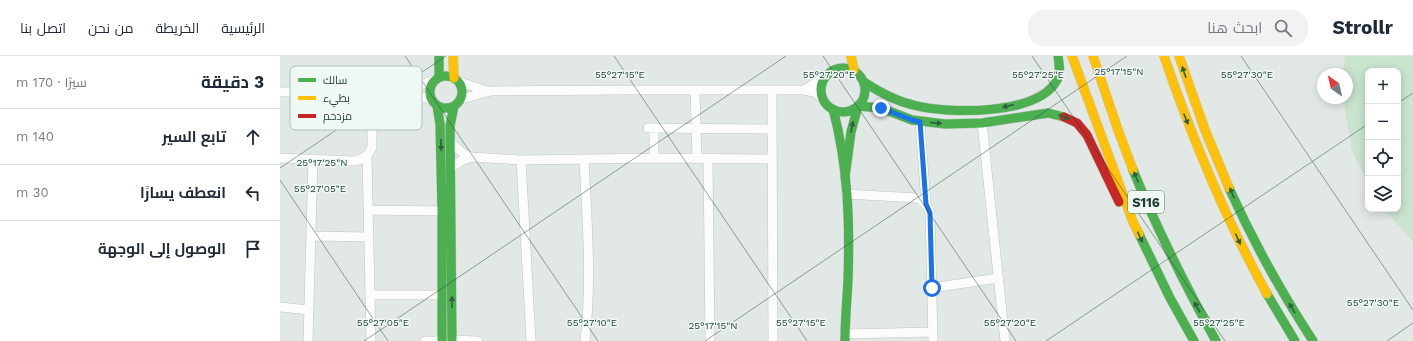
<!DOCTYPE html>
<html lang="ar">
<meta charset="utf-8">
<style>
:root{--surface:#fff;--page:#f2f2f3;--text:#1f2937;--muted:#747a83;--line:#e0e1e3}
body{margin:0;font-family:"Work Sans",Cairo,sans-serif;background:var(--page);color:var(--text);direction:rtl}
.controls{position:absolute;right:12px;top:12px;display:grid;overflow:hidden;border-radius:8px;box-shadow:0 2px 10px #0003}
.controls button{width:36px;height:36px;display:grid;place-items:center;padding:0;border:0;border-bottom:1px solid var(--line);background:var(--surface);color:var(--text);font:20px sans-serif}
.compass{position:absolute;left:1037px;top:12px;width:36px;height:36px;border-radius:50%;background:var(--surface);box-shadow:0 2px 10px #0003;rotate:326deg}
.stop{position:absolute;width:12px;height:12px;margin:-9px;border:3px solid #1a73e8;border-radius:50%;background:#fff}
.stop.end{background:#1a73e8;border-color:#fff;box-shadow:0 1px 4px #0008}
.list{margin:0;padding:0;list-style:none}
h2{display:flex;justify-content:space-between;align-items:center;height:52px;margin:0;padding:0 16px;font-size:17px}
h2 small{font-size:13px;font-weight:400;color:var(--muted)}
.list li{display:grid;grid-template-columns:26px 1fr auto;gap:12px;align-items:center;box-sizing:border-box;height:56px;padding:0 16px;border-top:1px solid var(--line)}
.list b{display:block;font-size:15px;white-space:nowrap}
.list em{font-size:13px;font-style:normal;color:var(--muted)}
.icon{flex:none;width:22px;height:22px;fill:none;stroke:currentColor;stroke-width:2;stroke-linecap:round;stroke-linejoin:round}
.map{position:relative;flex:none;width:1133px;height:285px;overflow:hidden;direction:ltr}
header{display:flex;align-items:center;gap:24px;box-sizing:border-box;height:56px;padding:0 20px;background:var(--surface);border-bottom:1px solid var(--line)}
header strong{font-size:19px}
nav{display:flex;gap:22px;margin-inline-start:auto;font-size:14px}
.search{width:280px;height:36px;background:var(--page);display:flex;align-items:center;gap:10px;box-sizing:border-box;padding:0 14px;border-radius:16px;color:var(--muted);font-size:15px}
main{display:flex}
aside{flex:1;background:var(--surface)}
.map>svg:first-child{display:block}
.green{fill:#c9e4cf}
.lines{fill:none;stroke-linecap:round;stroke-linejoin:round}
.street-casing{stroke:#bfc5c2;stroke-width:10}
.fast-casing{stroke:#bdc6c2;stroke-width:10}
.slow-casing{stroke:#bdc6c2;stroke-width:10}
.jam-casing{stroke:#bdc6c2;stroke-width:10}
.street{stroke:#fbfcfb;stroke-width:9}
.fast{stroke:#4caf50;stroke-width:9}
.slow{stroke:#ffc107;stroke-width:9}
.jam{stroke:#c62828;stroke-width:9}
.oneway{fill:#2c603c}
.route{stroke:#1a73e8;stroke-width:5}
.ticks{fill:none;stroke:#1e3e33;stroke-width:1;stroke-opacity:0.45}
.labels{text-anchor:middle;stroke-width:3;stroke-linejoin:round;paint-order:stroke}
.shield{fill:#eff8f3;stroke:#5d766d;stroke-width:1}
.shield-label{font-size:13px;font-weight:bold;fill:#1e3e33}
.key{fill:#eff8f3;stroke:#b0c0b9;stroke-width:1}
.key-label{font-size:11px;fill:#1e3e33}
.ticks-label{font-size:10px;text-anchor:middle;fill:#1e3e33;stroke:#eff8f3;stroke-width:3;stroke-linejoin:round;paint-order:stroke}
</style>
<header>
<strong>Strollr</strong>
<div class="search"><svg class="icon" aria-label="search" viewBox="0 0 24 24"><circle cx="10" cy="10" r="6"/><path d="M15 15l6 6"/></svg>ابحث هنا</div>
<nav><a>الرئيسية</a><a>الخريطة</a><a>من نحن</a><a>اتصل بنا</a></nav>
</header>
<main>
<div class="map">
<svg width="1133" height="285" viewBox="0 0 1133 285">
<rect width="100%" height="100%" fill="#e2e8e5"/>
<!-- green -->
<path class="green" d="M 1065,0 L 1133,0 L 1133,186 L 1104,153 L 1118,153 L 1118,15 L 1088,15 L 1088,127 L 1072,95 L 1063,42 L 1067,42 L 1067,18 L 1063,18 Z"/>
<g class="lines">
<defs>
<path id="street" d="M 177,25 L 207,35
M 415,34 L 417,103
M 492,34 L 493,285
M 524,34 L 545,21
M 124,35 L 154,24
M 0,36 L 121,35 L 150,43
M 181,43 L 211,35 L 346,34 L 524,34 L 534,36 L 542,42
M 640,66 L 646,148
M 702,67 L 725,285
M 368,72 L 492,73
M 171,87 L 184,98 L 191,101 L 241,104 L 374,102 L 492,103
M 87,100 L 91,285
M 0,102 L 73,105 C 83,104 89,100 92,91 L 92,35
M 374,102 L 374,72
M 304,103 C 307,164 312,224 305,285
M 428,103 L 430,285
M 241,104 L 251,285
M 171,112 L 181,105 L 191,101
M 566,138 L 637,142 C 644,145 648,149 650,157 L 653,285
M 88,154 L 162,155
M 31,180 L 89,181
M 652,232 L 718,222
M 90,239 L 162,239
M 0,251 L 29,254
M 565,278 L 653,276
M 172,284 L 198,285
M 28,285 L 33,103
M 145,285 L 162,285"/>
<path id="fast" d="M 159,0 L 159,21
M541 34a22 22 0 1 1 44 0a22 22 0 1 1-44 0Z
M150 36a16 16 0 1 1 32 0a16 16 0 1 1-32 0Z
M 584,26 C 599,36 616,45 633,49 C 667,58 758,60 777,24 C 781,17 779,7 778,0
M 157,50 L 160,68 L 162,155 L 162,285
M 553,53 C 568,109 570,166 568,224 C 567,244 565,264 565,285
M 853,114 C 877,173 905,229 936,285
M 565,121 L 571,76 L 578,50 L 601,52 L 632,64 L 665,68 L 702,67 L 768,57 L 784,61
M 949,132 C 973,185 1001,236 1033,285
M 859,178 L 890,242 L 914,285
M 987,238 L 1015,285
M 172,285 L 170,70 L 174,50"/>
<path id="slow" d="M 173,0 L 174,22
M 571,0 L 574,14
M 792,0 L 853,166 L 859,178
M 813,0 L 838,74 L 853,114
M 884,0 C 912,82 945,162 987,238
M 899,0 L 925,74 L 949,132"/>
<path id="jam" d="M 784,61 L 797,67 L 807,79 L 839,146"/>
</defs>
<!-- street casing -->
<use href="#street" class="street-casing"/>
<!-- fast casing -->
<use href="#fast" class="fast-casing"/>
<!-- slow casing -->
<use href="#slow" class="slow-casing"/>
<!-- jam casing -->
<use href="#jam" class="jam-casing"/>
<!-- street -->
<use href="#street" class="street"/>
<!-- fast -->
<use href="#fast" class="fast"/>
<!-- slow -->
<use href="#slow" class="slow"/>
<!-- jam -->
<use href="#jam" class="jam"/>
</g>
<!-- one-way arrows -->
<defs><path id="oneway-solid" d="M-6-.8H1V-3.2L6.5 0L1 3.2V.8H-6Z"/></defs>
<g class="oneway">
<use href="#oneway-solid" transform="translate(904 16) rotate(-109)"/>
<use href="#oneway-solid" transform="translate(728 50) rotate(167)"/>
<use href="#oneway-solid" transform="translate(784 61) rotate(22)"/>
<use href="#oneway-solid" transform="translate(906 63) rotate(68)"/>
<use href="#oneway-solid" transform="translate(656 67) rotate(5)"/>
<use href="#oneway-solid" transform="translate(572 71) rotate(-79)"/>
<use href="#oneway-solid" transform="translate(161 89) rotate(89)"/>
<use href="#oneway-solid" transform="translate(856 121) rotate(-112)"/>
<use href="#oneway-solid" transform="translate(952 137) rotate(-113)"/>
<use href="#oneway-solid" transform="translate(860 181) rotate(65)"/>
<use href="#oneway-solid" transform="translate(958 183) rotate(65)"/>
<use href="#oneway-solid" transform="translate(172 246) rotate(-91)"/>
<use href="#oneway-solid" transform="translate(917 251) rotate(-119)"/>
<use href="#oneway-solid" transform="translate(1012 252) rotate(-121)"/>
</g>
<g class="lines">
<!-- route -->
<path class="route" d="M 601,52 L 632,64 L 640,66 L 646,148 L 650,157 L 652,232"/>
</g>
<!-- ticks -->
<path class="ticks" d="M 125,0 L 318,285M 334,0 L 527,285M 543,0 L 736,285M 752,0 L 945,285M 961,0 L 1133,254M 1118,47 L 1133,37M 0,112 L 166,0M 0,124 L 108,285M 84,285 L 506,0M 425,285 L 847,0M 766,285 L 1088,68M 1107,285 L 1133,267"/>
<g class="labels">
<!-- shield labels -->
<rect class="shield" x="848" y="135" width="36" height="22" rx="3"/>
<g class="shield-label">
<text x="866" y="151">S116</text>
</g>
</g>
<!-- legend -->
<rect x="10" y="10" width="132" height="64" rx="6" class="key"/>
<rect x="18" y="22" width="18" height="4" fill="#4caf50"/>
<rect x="18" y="40" width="18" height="4" fill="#ffc107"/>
<rect x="18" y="58" width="18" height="4" fill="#c62828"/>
<g class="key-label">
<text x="43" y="28">سالك</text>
<text x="43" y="46">بطيء</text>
<text x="43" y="64">مزدحم</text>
</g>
<g class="ticks-label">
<text x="839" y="19">25°17'15"N</text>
<text x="340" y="22">55°27'15"E</text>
<text x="549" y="22">55°27'20"E</text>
<text x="758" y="22">55°27'25"E</text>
<text x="967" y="22">55°27'30"E</text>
<text x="42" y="110">25°17'25"N</text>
<text x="40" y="136">55°27'05"E</text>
<text x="1093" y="250">55°27'30"E</text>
<text x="103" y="270">55°27'05"E</text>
<text x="312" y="270">55°27'10"E</text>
<text x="521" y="270">55°27'15"E</text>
<text x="730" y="270">55°27'20"E</text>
<text x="939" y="270">55°27'25"E</text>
<text x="433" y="273">25°17'15"N</text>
</g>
</svg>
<div class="controls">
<button>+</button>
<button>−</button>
<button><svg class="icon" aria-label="locate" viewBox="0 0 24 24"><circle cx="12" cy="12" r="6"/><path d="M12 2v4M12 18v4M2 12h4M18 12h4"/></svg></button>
<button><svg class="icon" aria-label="layers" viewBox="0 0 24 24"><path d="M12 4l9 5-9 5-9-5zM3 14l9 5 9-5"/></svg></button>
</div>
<svg class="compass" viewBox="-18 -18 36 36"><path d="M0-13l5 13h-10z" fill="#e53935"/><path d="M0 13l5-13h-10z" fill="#747a83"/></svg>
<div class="stop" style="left:652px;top:232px"></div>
<div class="stop end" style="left:601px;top:52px"></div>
</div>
<aside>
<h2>3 دقيقة<small>سيرًا · 170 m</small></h2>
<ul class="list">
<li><svg class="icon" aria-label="ahead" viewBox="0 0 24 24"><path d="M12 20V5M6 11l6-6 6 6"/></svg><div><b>تابع السير</b></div><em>140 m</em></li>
<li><svg class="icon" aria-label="left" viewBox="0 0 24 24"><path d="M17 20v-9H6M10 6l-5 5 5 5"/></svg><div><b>انعطف يسارًا</b></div><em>30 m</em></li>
<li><svg class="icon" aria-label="arrive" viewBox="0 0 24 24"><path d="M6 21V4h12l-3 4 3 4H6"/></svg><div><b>الوصول إلى الوجهة</b></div></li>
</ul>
</aside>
</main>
